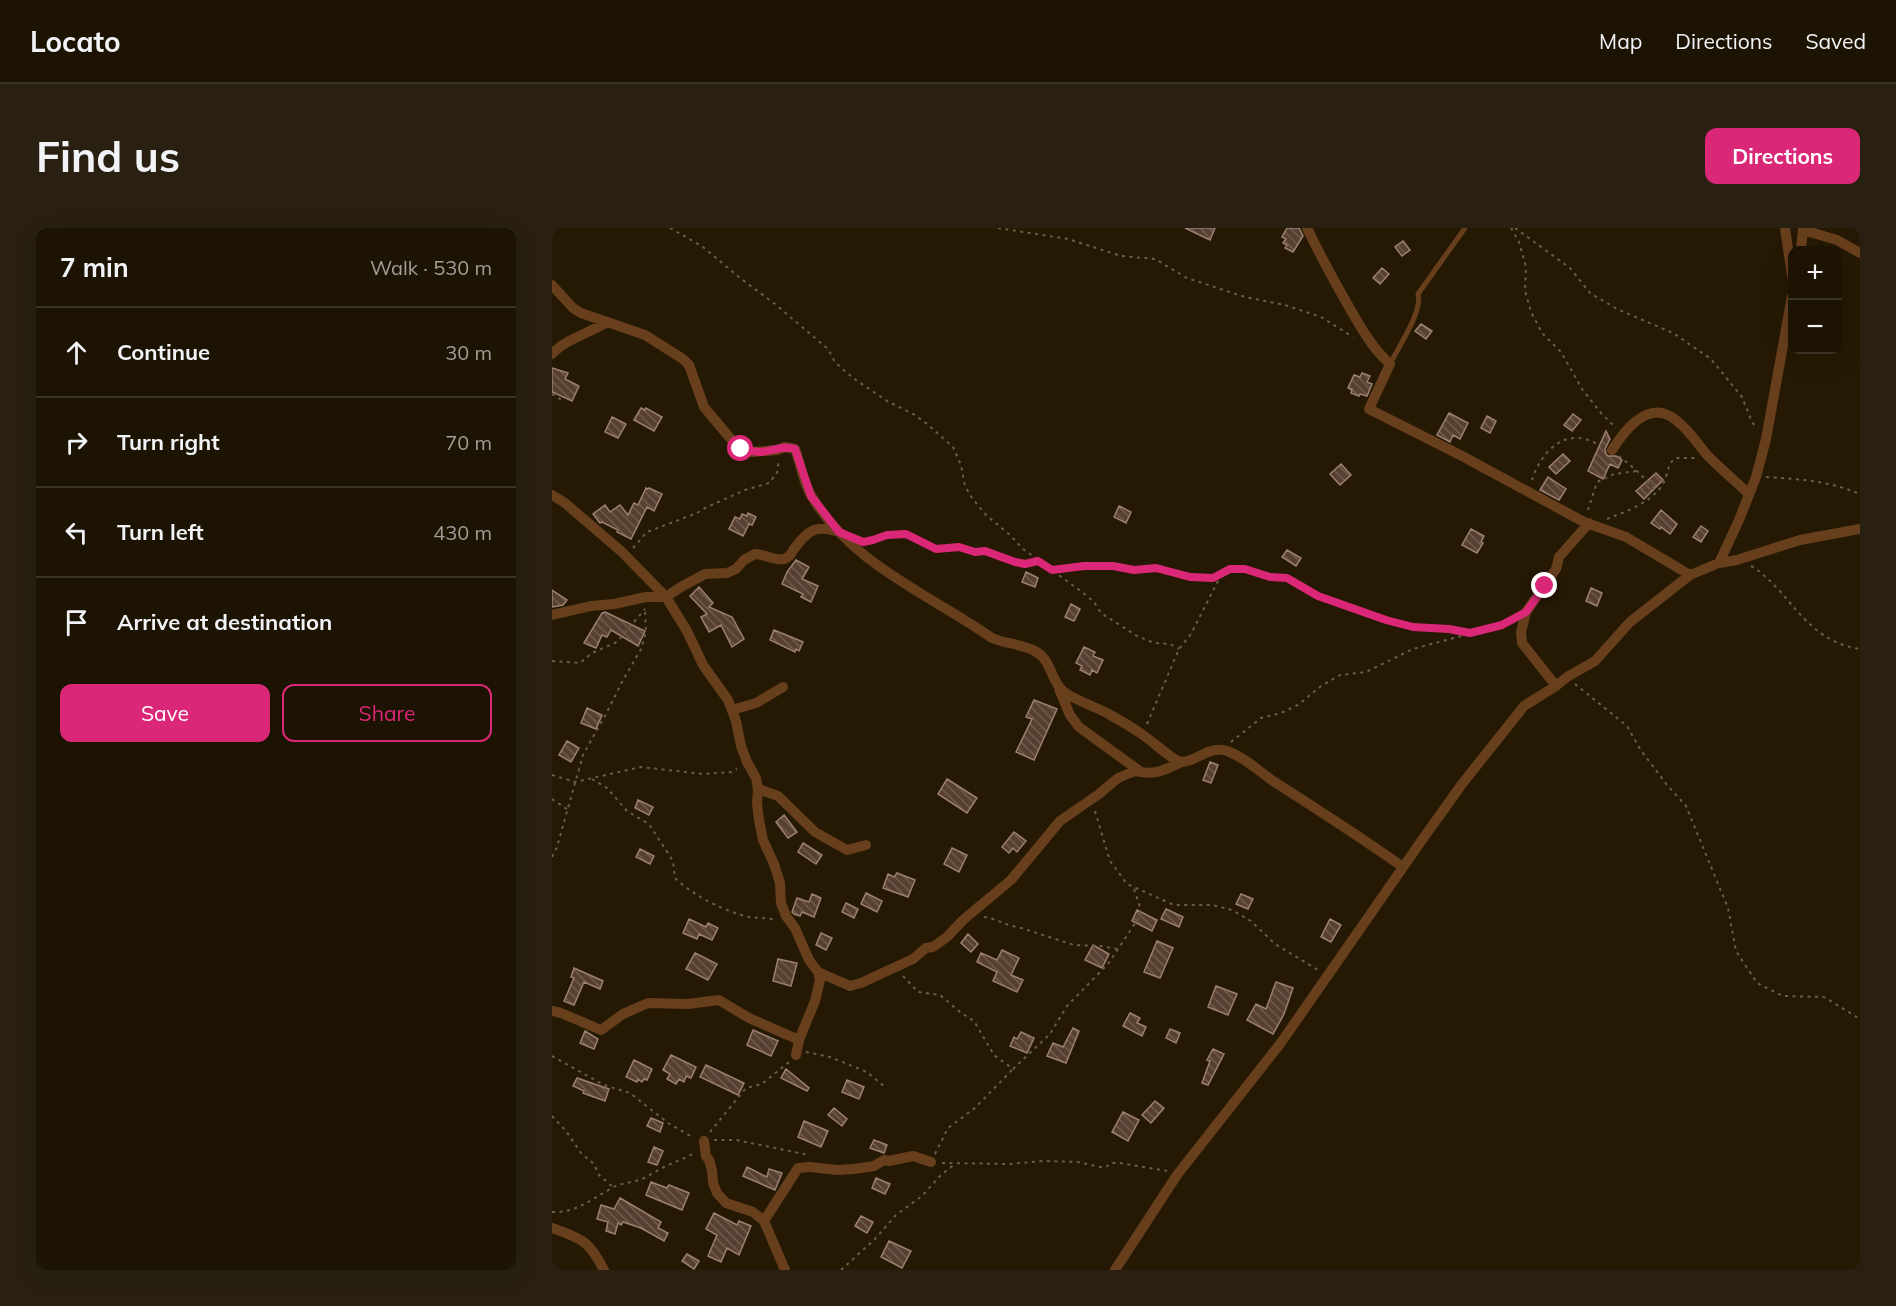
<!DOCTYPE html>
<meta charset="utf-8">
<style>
:root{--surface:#1c1302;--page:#292011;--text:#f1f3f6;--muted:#a09e99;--line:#3a3224;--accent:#db2777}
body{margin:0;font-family:Mulish,sans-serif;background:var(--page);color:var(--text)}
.controls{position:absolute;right:18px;top:18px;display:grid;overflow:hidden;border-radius:12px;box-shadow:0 6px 24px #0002}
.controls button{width:54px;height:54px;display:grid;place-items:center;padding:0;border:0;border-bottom:2px solid var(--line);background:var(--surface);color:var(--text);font:30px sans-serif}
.stop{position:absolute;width:18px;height:18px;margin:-14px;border:4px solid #db2777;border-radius:50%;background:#fff}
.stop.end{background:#db2777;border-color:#fff;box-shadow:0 2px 6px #0008}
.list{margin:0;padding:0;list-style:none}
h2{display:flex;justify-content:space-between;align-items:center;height:78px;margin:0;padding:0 24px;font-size:26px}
h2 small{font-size:20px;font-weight:400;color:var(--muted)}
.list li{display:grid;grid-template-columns:39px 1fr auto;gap:18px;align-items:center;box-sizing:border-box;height:90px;padding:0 24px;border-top:2px solid var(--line)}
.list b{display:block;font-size:22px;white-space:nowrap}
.list em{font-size:20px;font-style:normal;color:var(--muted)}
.actions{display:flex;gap:12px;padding:18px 24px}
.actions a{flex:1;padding:14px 0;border:2px solid var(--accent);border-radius:12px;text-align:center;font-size:21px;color:var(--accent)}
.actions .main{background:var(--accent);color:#fff}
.icon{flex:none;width:33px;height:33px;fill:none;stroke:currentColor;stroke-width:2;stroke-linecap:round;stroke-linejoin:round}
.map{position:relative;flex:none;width:1308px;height:1042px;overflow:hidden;border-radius:12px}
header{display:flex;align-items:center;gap:36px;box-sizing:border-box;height:84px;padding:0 30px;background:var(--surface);border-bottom:2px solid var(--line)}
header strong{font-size:28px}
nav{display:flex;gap:33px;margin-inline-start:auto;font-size:21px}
.intro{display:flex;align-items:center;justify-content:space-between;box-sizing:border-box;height:144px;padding:0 36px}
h1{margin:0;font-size:42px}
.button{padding:15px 27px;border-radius:12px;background:var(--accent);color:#fff;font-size:21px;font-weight:700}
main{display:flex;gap:36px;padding:0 36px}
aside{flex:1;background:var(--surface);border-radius:12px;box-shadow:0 6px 24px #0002}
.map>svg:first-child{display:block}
.building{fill:url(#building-back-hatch);stroke:#9c8072;stroke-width:1.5}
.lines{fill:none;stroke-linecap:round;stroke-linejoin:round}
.path{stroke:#695e4b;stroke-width:2;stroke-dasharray:3 4.5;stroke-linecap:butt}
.lane{stroke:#683f1d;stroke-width:5}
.street{stroke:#683f1d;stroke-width:10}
.route{stroke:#db2777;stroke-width:8}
</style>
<header>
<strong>Locato</strong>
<nav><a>Map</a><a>Directions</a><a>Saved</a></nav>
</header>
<div class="intro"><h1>Find us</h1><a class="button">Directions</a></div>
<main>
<aside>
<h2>7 min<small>Walk · 530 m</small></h2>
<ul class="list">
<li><svg class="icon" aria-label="ahead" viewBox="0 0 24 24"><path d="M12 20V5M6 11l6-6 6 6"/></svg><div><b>Continue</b></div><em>30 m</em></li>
<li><svg class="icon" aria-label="right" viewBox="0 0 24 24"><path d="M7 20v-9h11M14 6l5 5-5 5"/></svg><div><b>Turn right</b></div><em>70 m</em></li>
<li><svg class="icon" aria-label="left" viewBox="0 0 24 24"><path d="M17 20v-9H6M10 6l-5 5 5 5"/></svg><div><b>Turn left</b></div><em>430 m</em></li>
<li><svg class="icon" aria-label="arrive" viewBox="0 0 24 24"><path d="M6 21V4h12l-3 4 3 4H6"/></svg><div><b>Arrive at destination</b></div></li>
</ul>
<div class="actions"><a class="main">Save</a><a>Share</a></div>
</aside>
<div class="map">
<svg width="1308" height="1042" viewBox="0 0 1308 1042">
<defs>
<pattern id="building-back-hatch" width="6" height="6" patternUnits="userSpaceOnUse" patternTransform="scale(1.5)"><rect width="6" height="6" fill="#573f31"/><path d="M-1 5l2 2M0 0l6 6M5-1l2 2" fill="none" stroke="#6f5a4e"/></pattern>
</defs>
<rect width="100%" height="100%" fill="#251903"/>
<!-- building -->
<path class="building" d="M 633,0 L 663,0 L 658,12 Z
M 735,0 L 747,0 L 751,8 L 741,24 L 733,20 L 735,17 L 731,15 L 734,11 L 730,9 Z
M 851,13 L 858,22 L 850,28 L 843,19 Z
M 830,40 L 837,46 L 828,56 L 821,50 Z
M 869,96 L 880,103 L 874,111 L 863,103 Z
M 0,140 L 16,145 L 13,151 L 27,158 L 20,173 L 0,164 Z
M 810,145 L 818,148 L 815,154 L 820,156 L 815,168 L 808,166 L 807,168 L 799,165 L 800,162 L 796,160 L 802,147 L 808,149 Z
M 89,180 L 93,182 L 94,180 L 110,189 L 102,203 L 82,192 Z
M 897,185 L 916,195 L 908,211 L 901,207 L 898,214 L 885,207 Z
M 1021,186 L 1029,192 L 1020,203 L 1012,197 Z
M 935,188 L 944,193 L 938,205 L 929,200 Z
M 60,189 L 74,196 L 66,210 L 53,204 Z
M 1054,203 L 1058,211 L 1053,221 L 1054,226 L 1056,228 L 1064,228 L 1070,232 L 1066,240 L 1058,236 L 1051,251 L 1036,243 Z
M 1011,226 L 1018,233 L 1004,246 L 997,239 Z
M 789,236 L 799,247 L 788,257 L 778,246 Z
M 1104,245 L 1111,252 L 1092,271 L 1084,263 Z
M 996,249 L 1014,261 L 1007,272 L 988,262 Z
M 94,260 L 96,261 L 97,260 L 110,266 L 102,283 L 95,279 L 79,311 L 65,304 L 66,302 L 50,294 L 48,295 L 41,286 L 53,277 L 58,284 L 68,277 L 76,287 L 82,275 L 86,277 Z
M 567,278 L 579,284 L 574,295 L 562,289 Z
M 1109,282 L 1125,296 L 1118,306 L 1109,299 L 1108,301 L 1099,295 Z
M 196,285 L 204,289 L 200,297 L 197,296 L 191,308 L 177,301 L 183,289 L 188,291 L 190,286 L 195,288 Z
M 1149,298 L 1156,303 L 1149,314 L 1141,309 Z
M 919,301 L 932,308 L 929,314 L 931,315 L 925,325 L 910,317 Z
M 735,322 L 749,330 L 744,338 L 730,329 Z
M 244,332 L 257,339 L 250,351 L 266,358 L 259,374 L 249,369 L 251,366 L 230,356 L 235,344 Z
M 474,344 L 486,350 L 483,359 L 470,354 Z
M 147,359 L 161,375 L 157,379 L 180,389 L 192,411 L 180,419 L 169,397 L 157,404 L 149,389 L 155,386 L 138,368 Z
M 1039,360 L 1050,365 L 1045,378 L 1034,373 Z
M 0,362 L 15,372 L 11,377 L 0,379 Z
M 519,376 L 528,381 L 522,393 L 513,389 Z
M 53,384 L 93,403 L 86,418 L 59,402 L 55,409 L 50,407 L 44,420 L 32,415 L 50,385 Z
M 222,402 L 251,414 L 247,423 L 244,421 L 243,424 L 218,412 Z
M 532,419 L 543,424 L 541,428 L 551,432 L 545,445 L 540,442 L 538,447 L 528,442 L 530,438 L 524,435 Z
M 482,472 L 505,481 L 482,532 L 464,524 L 480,491 L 474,489 Z
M 35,480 L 50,487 L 44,501 L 29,495 Z
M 15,513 L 27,520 L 19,534 L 7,527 Z
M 658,534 L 666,537 L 659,555 L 651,552 Z
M 395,551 L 425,570 L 415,585 L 386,566 Z
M 86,572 L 101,579 L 97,587 L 83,580 Z
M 232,587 L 245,604 L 236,610 L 224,594 Z
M 462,604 L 474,613 L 465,624 L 461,620 L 457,625 L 450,619 Z
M 251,615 L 270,627 L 264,636 L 246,624 Z
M 400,620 L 415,627 L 407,644 L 392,636 Z
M 88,621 L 102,628 L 98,636 L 84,629 Z
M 345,645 L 363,652 L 356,669 L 331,660 L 336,646 L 342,649 Z
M 314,665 L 330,673 L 325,684 L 309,676 Z
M 260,666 L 269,670 L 262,689 L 250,684 L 248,688 L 242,686 L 240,684 L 245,670 L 257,674 Z
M 689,666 L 701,671 L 696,681 L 684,676 Z
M 294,675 L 306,681 L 302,690 L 290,684 Z
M 614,681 L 631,689 L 627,699 L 609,691 Z
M 585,682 L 605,692 L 600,703 L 580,693 Z
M 137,691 L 154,699 L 156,695 L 166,700 L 160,712 L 147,706 L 145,711 L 131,705 Z
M 778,691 L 789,697 L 779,714 L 769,709 Z
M 269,705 L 280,710 L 274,722 L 264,717 Z
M 416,706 L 426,716 L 419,724 L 409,715 Z
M 605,713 L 621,720 L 608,750 L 592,744 Z
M 541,717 L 557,726 L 550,740 L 533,732 Z
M 450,722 L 467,730 L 459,747 L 471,752 L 465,764 L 441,753 L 445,744 L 425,734 L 429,725 L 445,732 Z
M 143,725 L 165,736 L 156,752 L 134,741 Z
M 226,731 L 245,735 L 239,758 L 221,753 Z
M 22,740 L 51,753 L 48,761 L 32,754 L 22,777 L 12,773 L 22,750 L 19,749 Z
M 724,754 L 741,760 L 732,786 L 721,806 L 695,792 L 704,776 L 714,781 Z
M 664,758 L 685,766 L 676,787 L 656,779 Z
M 578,785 L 588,790 L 585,795 L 594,799 L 590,808 L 571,798 Z
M 521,800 L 527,803 L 514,835 L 495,828 L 501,815 L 511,819 Z
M 618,801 L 628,805 L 624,815 L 614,810 Z
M 201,802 L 226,813 L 219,828 L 195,817 Z
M 33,803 L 46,811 L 42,821 L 28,815 Z
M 469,804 L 482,810 L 475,825 L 458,818 L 462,809 L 465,811 Z
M 661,821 L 672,826 L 656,857 L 650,855 L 658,833 L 655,832 Z
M 119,827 L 144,839 L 139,850 L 134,848 L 132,854 L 127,851 L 124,856 L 115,851 L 118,846 L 111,842 Z
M 82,832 L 100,841 L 95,852 L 92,851 L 90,854 L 86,851 L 85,854 L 74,849 Z
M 154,837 L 192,855 L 186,867 L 148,849 Z
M 234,841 L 257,860 L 255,863 L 229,850 Z
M 25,850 L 57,861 L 53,873 L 31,865 L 32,863 L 21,858 Z
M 295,852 L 312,859 L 307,871 L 290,864 Z
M 603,873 L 612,880 L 599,895 L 590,887 Z
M 282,880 L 295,891 L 290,898 L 276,887 Z
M 571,884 L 587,892 L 576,913 L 560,904 Z
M 99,890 L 111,895 L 108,904 L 95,898 Z
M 252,893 L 276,903 L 269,919 L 246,909 Z
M 322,912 L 335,917 L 332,925 L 318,920 Z
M 102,919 L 111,923 L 105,937 L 96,934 Z
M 195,939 L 215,949 L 217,941 L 230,945 L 223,962 L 191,948 Z
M 324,950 L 338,956 L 333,966 L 320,960 Z
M 99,954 L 115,960 L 117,957 L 137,965 L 130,982 L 94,967 Z
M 68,970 L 109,994 L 106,1000 L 116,1005 L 112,1013 L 89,1000 L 71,994 L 69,997 L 66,995 L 63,1006 L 54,1003 L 56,994 L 45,991 L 49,977 L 62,981 Z
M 162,985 L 185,997 L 187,993 L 199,998 L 187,1027 L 175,1020 L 169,1034 L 156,1028 L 165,1007 L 154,1001 Z
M 309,988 L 321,994 L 315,1005 L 303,998 Z
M 337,1013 L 359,1023 L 350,1040 L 329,1029 Z
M 135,1026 L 147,1033 L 142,1041 L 130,1033 Z"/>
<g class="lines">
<!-- path -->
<path class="path" d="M 118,0 L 151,19 L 188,50 L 223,76 L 276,121 L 283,134 L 301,150 L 335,173 L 363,187 L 375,196 L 401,219 L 409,237 L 413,258 L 420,270 L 434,287 L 458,307 L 471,321 L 530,364 L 542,374 L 549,385 L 585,408 L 602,415 L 618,416 L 627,421
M 446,0 L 516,11 L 569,28 L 603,31 L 635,50 L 693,69 L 733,77 L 769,89 L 801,109
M 959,0 L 967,14 L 974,39 L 973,63 L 979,84 L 990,105 L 1009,124 L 1030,161 L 1049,185 L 1064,200
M 963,0 L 1018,40 L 1038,65 L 1065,81 L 1121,105 L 1159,131 L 1190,169 L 1200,194 L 1204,199
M 0,166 L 11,173
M 1067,228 L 1085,243 L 1105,263
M 1214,249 C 1248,251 1277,253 1308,266
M 980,252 C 986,232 1003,208 1027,210 C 1034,210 1043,215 1050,218
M 1036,282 L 1045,254 L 1062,246 L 1085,243
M 1055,291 C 1075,283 1099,275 1111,256 C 1116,247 1115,237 1123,230 L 1143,230
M 312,313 L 321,312 L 335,307 L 354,306 L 384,321 L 407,319 L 423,324 L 433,323 L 463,334 L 473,336 L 486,333
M 81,320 L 95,304 L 145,285 L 153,280 L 193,262 L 217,255 L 225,245 L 227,231
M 1199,338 C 1210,344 1218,353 1227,362 C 1251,390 1269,415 1308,421
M 500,342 L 532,338 L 561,338 L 582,342 L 604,341 L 638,349 L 661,350 L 669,347
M 0,433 L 28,435 L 40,425 L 65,414 L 93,381
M 1023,456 L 1075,498 L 1088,521 L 1115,557 L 1134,578 L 1176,680 L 1184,723 L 1205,755 L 1231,768 L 1272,769 L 1308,791
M 595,496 L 627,421 L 639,406 L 667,351 L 678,341 L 693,341 L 719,349 L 735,350 L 766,368 L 800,381 L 861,399 L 897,401 L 918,405
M 679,514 L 709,490 L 729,485 L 746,477 L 769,458 L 788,447 L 814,444 L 861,421 L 950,397 L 961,391
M 0,547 L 23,554 L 89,539 L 151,546 L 179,544 L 185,541
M 40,551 L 55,560 L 75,583 L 97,596 L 121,633 L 123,650 C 142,668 168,681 193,688 C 203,691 214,689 225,692
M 0,571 L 16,582
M 543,583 L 558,633 L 575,656 L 622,677 L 660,677 L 680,682 L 699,693 L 723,716 L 766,742
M 0,629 L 5,619 L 31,527 L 54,486 L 70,454 L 89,421 L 94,404 L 93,381
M 432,689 C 444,690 454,698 466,699 L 522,717 L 549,718 L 565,721
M 351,748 L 366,764 L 388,767 L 408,784 L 422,793 L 442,827 L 461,841 L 498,806 L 515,778 L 556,736 L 586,691 L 589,682 L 582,661
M 254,824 L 278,829 L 315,844 L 334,860
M 0,828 L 52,857 L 78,865 L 116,895 L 142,910
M 0,888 L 14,903 L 29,925 L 42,936 L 47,947 L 61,959
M 158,904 L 194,860 L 210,856 L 237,834
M 162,912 L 184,912 L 257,927
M 383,926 L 396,900 L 423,880 L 461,841
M 390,935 L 457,936 L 491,933 L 526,934 L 548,939 L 554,939 L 559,935 L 568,935 L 616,943
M 0,984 C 25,985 39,971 60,960 C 68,955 78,955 87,952 C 96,949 104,943 112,939 C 122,934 132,931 142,925
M 289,1042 L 323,1011 L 344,987 L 370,968 L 389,947 L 403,936"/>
<!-- lane -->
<path class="lane" d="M 838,136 C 846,120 871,83 866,66 L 913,0"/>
<!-- street -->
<path class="street" d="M 755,0 C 768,27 782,53 797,79 C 809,100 820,120 838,136 L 817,181 L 912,229 L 1032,294 L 1074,309 L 1138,347
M 1233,0 L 1240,48
M 1251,2 L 1285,12 L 1308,25
M 1249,22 L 1251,0
M 0,57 L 21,80 L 29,85 L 93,107 L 131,131 L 137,137 L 152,179 L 183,216 L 189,221 L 200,224 L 225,222 L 233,219 L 243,221 C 249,237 251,255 260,269 C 301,337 377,366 440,410 C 454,416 470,416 483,423 C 500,432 498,452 511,463 C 523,473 546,479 560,488 C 571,494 581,500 591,507 C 602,515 613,525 624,532 C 638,540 656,516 675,523 C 692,529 707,543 721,553 C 765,581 808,609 851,639
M 0,126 C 12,112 38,105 55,94
M 1060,222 C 1071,205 1093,174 1118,188 C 1133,197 1145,215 1156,228 C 1169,241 1183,253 1197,266
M 0,267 L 13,275 L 70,324 L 114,369 L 135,403 L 151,437 L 176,472 L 184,493 L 189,518 L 195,534 L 204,550 L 206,561 L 205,575 L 207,592 L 211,612 L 222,636 L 228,655 L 229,675 L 234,688 L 243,700 L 257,732 L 266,744 L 268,752 L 263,773 L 247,812 L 244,827
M 1167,335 L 1187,292 L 1204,249 L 1214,211 L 1240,68
M 0,387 L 39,378 L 62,376 L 94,369 L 114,369 L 129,359 L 153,346 L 175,345 L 184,341 L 192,332 L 203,326 C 213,326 222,333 232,331 C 238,329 239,326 242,321 C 256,302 264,296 287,304
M 1004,458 L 970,415 L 969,404 L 974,384 L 1004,341 L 1007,329 L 1037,295
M 507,461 L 518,487 L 527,499 L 589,544 C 605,547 616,540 630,534
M 180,482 L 204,475 L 231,459
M 206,561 L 226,568 L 263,604 L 295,622 L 314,617
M 266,744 L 298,758 L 309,755 L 361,731 L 374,720 L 381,719 L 395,709 L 411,692 L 459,652 L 508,593 L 547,566 L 566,550 L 583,543 L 589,544
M 0,783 L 9,785 L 49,802 L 71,786 L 96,775 L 136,776 L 167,772 L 197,790 L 247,812
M 152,913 L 154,928 L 157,932 L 160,942 L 161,955 L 165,965 L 174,975 L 201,984 L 212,993 L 233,1042
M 212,993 L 246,940 L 258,939 L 285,942 L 302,941 L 322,938 L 332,932 L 337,933 L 361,928 L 379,934
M 0,1000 C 31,1011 37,1013 52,1042
M 563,1042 L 625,947 L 728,816 L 870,612 L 910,556 L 972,478 L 1004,458 L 1015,449 L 1043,433 L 1078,394 L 1138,347 L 1167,335 L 1185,332 L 1248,312 L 1308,301"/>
</g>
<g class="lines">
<!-- route -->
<path class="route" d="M 189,221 C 196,223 202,224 209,224 C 220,223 233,217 243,221 L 259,268 L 287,304 L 311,314 L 321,312 L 335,307 L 354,306 L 384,321 L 407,319 L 423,324 L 433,323 L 463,334 L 473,336 L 486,333 L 500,342 L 532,338 L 561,338 L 582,342 L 604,340 L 638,349 L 661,350 L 678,341 L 693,341 L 718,349 L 735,350 L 766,368 L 834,392 L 861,399 L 897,401 L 918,405 L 950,397 L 974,384 L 993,358"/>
</g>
</svg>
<div class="controls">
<button>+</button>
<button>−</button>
</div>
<div class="stop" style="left:189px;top:221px"></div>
<div class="stop end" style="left:993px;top:358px"></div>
</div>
</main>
